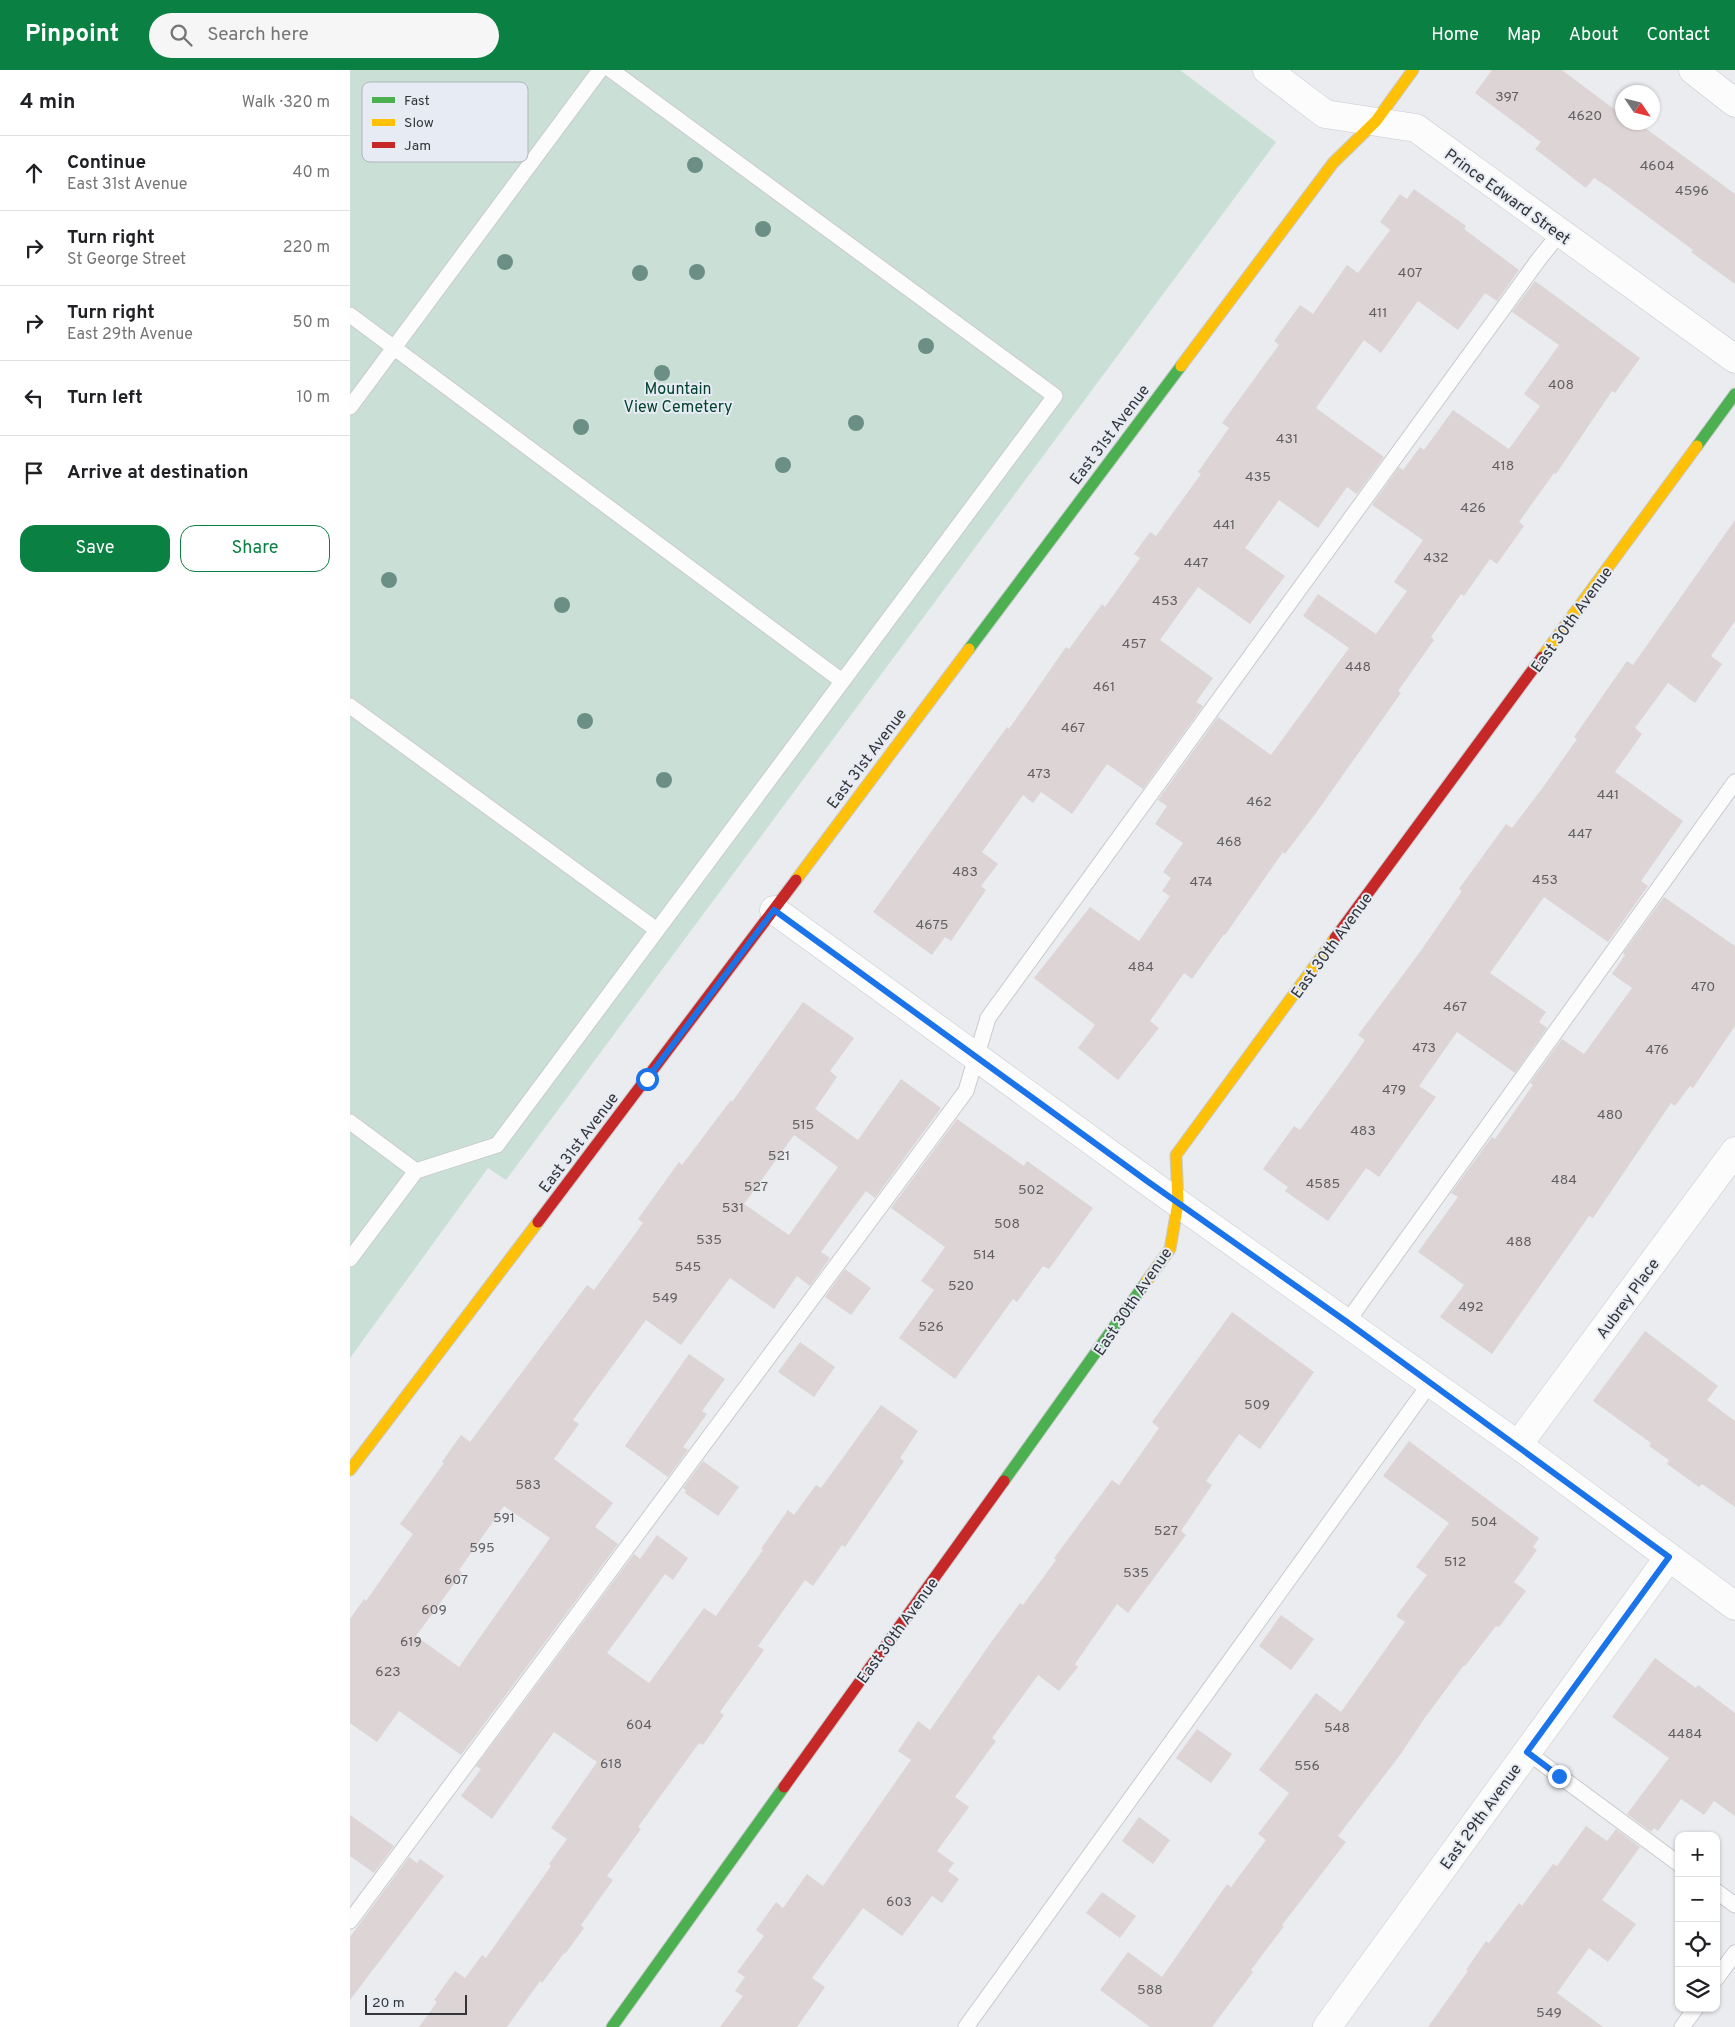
<!DOCTYPE html>
<meta charset="utf-8">
<style>
:root{--surface:#fff;--page:#f6f6f6;--text:#202124;--muted:#757577;--line:#e0e0e0;--accent:#0b8043}
body{margin:0;font-family:Overpass,sans-serif;background:var(--page);color:var(--text)}
.controls{position:absolute;right:15px;bottom:15px;display:grid;overflow:hidden;border-radius:10px;box-shadow:0 1px 4px #0004}
.controls button{width:45px;height:45px;display:grid;place-items:center;padding:0;border:0;border-bottom:1px solid var(--line);background:var(--surface);color:var(--text);font:25px sans-serif}
.compass{position:absolute;left:1265px;top:15px;width:45px;height:45px;border-radius:50%;background:var(--surface);box-shadow:0 1px 4px #0004;rotate:125deg}
.scale{position:absolute;left:15px;bottom:12px;width:102px;box-sizing:border-box;padding-left:5px;border:2px solid #343639;border-top:0;font-size:14px;line-height:18px;white-space:nowrap;color:#343639;-webkit-text-stroke:4px #e7ebf3;paint-order:stroke}
.stop{position:absolute;width:15px;height:15px;margin:-11px;border:4px solid #1a73e8;border-radius:50%;background:#fff}
.stop.end{background:#1a73e8;border-color:#fff;box-shadow:0 1px 5px #0008}
.list{margin:0;padding:0;list-style:none}
h2{display:flex;justify-content:space-between;align-items:center;height:65px;margin:0;padding:0 20px;font-size:21px}
h2 small{font-size:16px;font-weight:400;color:var(--muted)}
.list li{display:grid;grid-template-columns:32px 1fr auto;gap:15px;align-items:center;box-sizing:border-box;height:75px;padding:0 20px;border-top:1px solid var(--line)}
.list b{display:block;font-size:19px;white-space:nowrap}
.list p{margin:0;font-size:16px;white-space:nowrap;color:var(--muted)}
.list em{font-size:16px;font-style:normal;color:var(--muted)}
.actions{display:flex;gap:10px;padding:15px 20px}
.actions a{flex:1;padding:11px 0;border:1px solid var(--accent);border-radius:15px;text-align:center;font-size:18px;color:var(--accent)}
.actions .main{background:var(--accent);color:#fff}
.icon{flex:none;width:28px;height:28px;fill:none;stroke:currentColor;stroke-width:2;stroke-linecap:round;stroke-linejoin:round}
.map{position:relative;flex:none;width:1385px;height:1957px;overflow:hidden}
header{display:flex;align-items:center;gap:30px;box-sizing:border-box;height:70px;padding:0 25px;background:var(--accent);color:#fff}
header strong{font-size:24px}
nav{display:flex;gap:28px;margin-inline-start:auto;font-size:18px}
.search{width:350px;height:45px;background:var(--page);display:flex;align-items:center;gap:12px;box-sizing:border-box;padding:0 18px;border-radius:28px;color:var(--muted);font-size:19px}
main{display:flex}
aside{flex:1;background:var(--surface)}
.map>svg:first-child{display:block}
.green{fill:#cae0d7}
.building{fill:#dcd4d5;fill-rule:evenodd}
.lines{fill:none;stroke-linecap:round;stroke-linejoin:round}
.lane-casing{stroke:#c8cacd;stroke-width:17}
.street-casing{stroke:#c8cacd;stroke-width:29}
.fast-casing{stroke:#c8cacd;stroke-width:13}
.slow-casing{stroke:#c8cacd;stroke-width:13}
.jam-casing{stroke:#c8cacd;stroke-width:13}
.lane{stroke:#fcfcfd;stroke-width:15}
.street{stroke:#fcfcfd;stroke-width:28}
.fast{stroke:#4caf50;stroke-width:11}
.slow{stroke:#ffc107;stroke-width:11}
.jam{stroke:#c62828;stroke-width:11}
.tree{fill:#6b8f85}
.route{stroke:#1a73e8;stroke-width:6}
.labels{text-anchor:middle;stroke-width:4;stroke-linejoin:round;paint-order:stroke}
.number-label{font-size:14px;fill:#605f62}
.street-label{font-size:16px;fill:#343639;stroke:#e7ebf3}
.park-label{font-size:16px;fill:#03432e;stroke:#e7ebf3}
.key{fill:#e7ebf3;stroke:#b1b5bb;stroke-width:1}
.key-label{font-size:14px;fill:#343639}
</style>
<header>
<strong>Pinpoint</strong>
<div class="search"><svg class="icon" aria-label="search" viewBox="0 0 24 24"><circle cx="10" cy="10" r="6"/><path d="M15 15l6 6"/></svg>Search here</div>
<nav><a>Home</a><a>Map</a><a>About</a><a>Contact</a></nav>
</header>
<main>
<aside>
<h2>4 min<small>Walk · 320 m</small></h2>
<ul class="list">
<li><svg class="icon" aria-label="ahead" viewBox="0 0 24 24"><path d="M12 20V5M6 11l6-6 6 6"/></svg><div><b>Continue</b><p>East 31st Avenue</p></div><em>40 m</em></li>
<li><svg class="icon" aria-label="right" viewBox="0 0 24 24"><path d="M7 20v-9h11M14 6l5 5-5 5"/></svg><div><b>Turn right</b><p>St George Street</p></div><em>220 m</em></li>
<li><svg class="icon" aria-label="right" viewBox="0 0 24 24"><path d="M7 20v-9h11M14 6l5 5-5 5"/></svg><div><b>Turn right</b><p>East 29th Avenue</p></div><em>50 m</em></li>
<li><svg class="icon" aria-label="left" viewBox="0 0 24 24"><path d="M17 20v-9H6M10 6l-5 5 5 5"/></svg><div><b>Turn left</b></div><em>10 m</em></li>
<li><svg class="icon" aria-label="arrive" viewBox="0 0 24 24"><path d="M6 21V4h12l-3 4 3 4H6"/></svg><div><b>Arrive at destination</b></div></li>
</ul>
<div class="actions"><a class="main">Save</a><a>Share</a></div>
</aside>
<div class="map">
<svg width="1385" height="1957" viewBox="0 0 1385 1957">
<rect width="100%" height="100%" fill="#eaecf0"/>
<!-- green -->
<path class="green" d="M 0,0 L 830,0 L 926,72 L 156,1110 L 138,1098 L 0,1288 Z"/>
<!-- building -->
<path class="building" d="M 1142,0 L 1212,0 L 1272,45 L 1272,52 L 1287,52 L 1385,124 L 1385,214 L 1341,182 L 1343,180 L 1258,117 L 1244,108 L 1236,118 L 1185,79 L 1191,72 L 1125,23 Z
M 1064,119 L 1116,156 L 1114,159 L 1169,200 L 1147,231 L 1135,223 L 1108,260 L 1068,231 L 1031,283 L 1014,270 L 966,338 L 1034,387 L 1007,424 L 997,417 L 968,458 L 929,430 L 895,478 L 935,506 L 900,554 L 848,517 L 810,570 L 863,608 L 846,632 L 853,636 L 793,719 L 757,694 L 722,744 L 691,722 L 683,733 L 673,725 L 632,782 L 648,794 L 631,816 L 636,820 L 601,871 L 595,867 L 582,885 L 523,842 L 657,657 L 659,659 L 716,577 L 719,579 L 752,534 L 755,537 L 790,488 L 784,484 L 800,462 L 806,466 L 851,404 L 848,402 L 879,358 L 872,353 L 929,275 L 924,271 L 950,235 L 963,244 L 997,195 L 1008,203 L 1040,160 L 1030,152 L 1050,124 L 1057,129 Z
M 1185,211 L 1290,288 L 1265,323 L 1262,321 L 1206,404 L 1204,403 L 1169,452 L 1174,456 L 1147,494 L 1140,489 L 1114,526 L 1111,524 L 1081,567 L 1084,570 L 1048,621 L 1051,623 L 966,743 L 935,784 L 933,782 L 875,865 L 874,864 L 842,909 L 834,903 L 800,951 L 809,958 L 768,1010 L 728,978 L 745,955 L 684,908 L 740,837 L 789,871 L 820,826 L 812,821 L 821,808 L 813,802 L 833,773 L 805,754 L 817,736 L 808,730 L 868,647 L 921,685 L 999,578 L 953,546 L 968,524 L 1026,564 L 1057,521 L 1044,512 L 1073,470 L 1022,435 L 1049,397 L 1053,400 L 1070,377 L 1074,380 L 1103,340 L 1159,379 L 1190,336 L 1174,324 L 1209,275 L 1162,242 Z
M 1385,450 L 1385,551 L 1361,586 L 1372,594 L 1345,633 L 1318,613 L 1285,658 L 1292,664 L 1265,702 L 1333,751 L 1291,811 L 1298,816 L 1258,872 L 1194,827 L 1140,903 L 1196,942 L 1189,952 L 1197,958 L 1165,1003 L 1107,962 L 1069,1016 L 1086,1027 L 1029,1107 L 1016,1098 L 978,1151 L 935,1121 L 938,1117 L 913,1099 L 944,1056 L 950,1060 L 997,996 L 1015,970 L 1008,965 L 1070,882 L 1112,821 L 1109,819 L 1156,754 L 1162,758 L 1194,716 L 1227,669 L 1224,667 L 1277,591 L 1283,595 Z
M 1314,827 L 1385,876 L 1385,956 L 1343,1018 L 1340,1016 L 1325,1036 L 1321,1033 L 1243,1148 L 1239,1146 L 1142,1284 L 1090,1247 L 1114,1215 L 1068,1182 L 1108,1127 L 1101,1123 L 1142,1067 L 1145,1069 L 1183,1015 L 1180,1013 L 1212,969 L 1234,984 L 1282,918 L 1262,904 L 1275,885 L 1273,883 Z
M 453,932 L 504,968 L 480,1001 L 487,1007 L 465,1039 L 508,1070 L 551,1009 L 591,1038 L 525,1128 L 516,1121 L 471,1182 L 480,1188 L 460,1216 L 447,1206 L 424,1239 L 380,1208 L 331,1275 L 296,1250 L 223,1350 L 229,1354 L 204,1389 L 263,1433 L 245,1457 L 268,1474 L 111,1685 L 49,1641 L 27,1672 L 0,1653 L 0,1549 L 14,1529 L 16,1531 L 63,1464 L 50,1454 L 94,1393 L 92,1392 L 111,1365 L 120,1372 L 237,1215 L 244,1220 L 293,1153 L 288,1149 L 329,1092 L 332,1095 L 381,1030 L 382,1032 ZM 444,1065 L 488,1097 L 439,1165 L 394,1134 ZM 154,1436 L 200,1468 L 109,1597 L 66,1566 L 112,1503 L 109,1500 Z
M 607,1049 L 674,1096 L 677,1091 L 743,1138 L 699,1199 L 693,1196 L 667,1232 L 663,1229 L 605,1309 L 549,1268 L 584,1220 L 571,1211 L 595,1177 L 541,1138 Z
M 495,1199 L 521,1218 L 501,1245 L 475,1227 Z
M 882,1242 L 964,1302 L 910,1379 L 889,1364 L 856,1411 L 862,1415 L 831,1461 L 836,1465 L 778,1543 L 767,1534 L 725,1594 L 728,1597 L 709,1621 L 688,1605 L 642,1668 L 646,1671 L 605,1727 L 619,1737 L 587,1781 L 604,1793 L 598,1801 L 609,1809 L 592,1833 L 582,1826 L 552,1866 L 513,1838 L 462,1908 L 475,1917 L 447,1957 L 370,1957 L 393,1926 L 385,1921 L 395,1907 L 387,1902 L 414,1866 L 406,1860 L 426,1832 L 433,1838 L 457,1804 L 473,1816 L 561,1690 L 548,1681 L 568,1651 L 580,1660 L 642,1571 L 670,1533 L 673,1535 L 706,1490 L 704,1488 L 762,1410 L 769,1415 L 809,1358 L 802,1352 Z
M 1295,1261 L 1368,1316 L 1357,1330 L 1385,1351 L 1385,1437 L 1352,1414 L 1349,1417 L 1317,1394 L 1319,1390 L 1299,1376 L 1301,1373 L 1243,1331 Z
M 450,1272 L 485,1297 L 464,1327 L 428,1302 Z
M 339,1284 L 375,1309 L 352,1341 L 357,1344 L 333,1377 L 338,1380 L 318,1407 L 275,1376 Z
M 531,1335 L 568,1361 L 550,1388 L 554,1391 L 495,1477 L 492,1475 L 463,1516 L 455,1510 L 408,1576 L 414,1580 L 370,1642 L 374,1645 L 353,1675 L 349,1673 L 288,1757 L 291,1759 L 257,1806 L 263,1810 L 231,1855 L 234,1858 L 215,1884 L 214,1883 L 192,1913 L 190,1911 L 157,1957 L 69,1957 L 87,1932 L 84,1930 L 105,1901 L 115,1908 L 132,1885 L 136,1888 L 201,1796 L 199,1794 L 217,1769 L 201,1758 L 247,1692 L 204,1662 L 142,1749 L 111,1726 L 131,1699 L 126,1696 L 284,1484 L 290,1489 L 307,1465 L 338,1488 L 323,1510 L 315,1504 L 257,1583 L 299,1613 L 354,1538 L 366,1546 L 413,1480 L 411,1479 L 438,1440 L 444,1445 L 466,1415 L 471,1418 Z
M 1059,1371 L 1189,1468 L 1183,1477 L 1187,1480 L 1164,1512 L 1176,1521 L 1149,1557 L 1146,1556 L 1115,1596 L 1114,1595 L 1074,1649 L 1050,1685 L 988,1766 L 996,1772 L 932,1855 L 934,1856 L 901,1900 L 903,1902 L 862,1957 L 800,1957 L 750,1920 L 778,1882 L 812,1907 L 877,1814 L 881,1817 L 916,1770 L 908,1764 L 939,1723 L 909,1700 L 966,1623 L 991,1642 L 1055,1552 L 1046,1546 L 1077,1505 L 1066,1497 L 1099,1453 L 1033,1406 Z
M 353,1391 L 389,1417 L 368,1446 L 335,1423 L 336,1420 L 333,1418 Z
M 931,1545 L 964,1569 L 941,1600 L 909,1576 Z
M 1305,1588 L 1346,1618 L 1348,1615 L 1385,1643 L 1385,1746 L 1364,1731 L 1354,1745 L 1331,1729 L 1308,1761 L 1304,1758 L 1301,1762 L 1277,1744 L 1319,1688 L 1262,1647 Z
M 847,1659 L 882,1684 L 861,1713 L 826,1688 Z
M 0,1745 L 44,1776 L 24,1803 L 0,1786 Z
M 789,1747 L 820,1770 L 803,1794 L 772,1771 Z
M 1236,1756 L 1257,1771 L 1266,1759 L 1290,1777 L 1252,1830 L 1286,1854 L 1258,1892 L 1239,1878 L 1207,1923 L 1253,1957 L 1078,1957 L 1118,1901 L 1116,1900 L 1136,1871 L 1139,1873 L 1169,1833 L 1172,1836 L 1203,1794 L 1207,1796 Z
M 59,1787 L 67,1793 L 70,1789 L 94,1806 L 0,1930 L 0,1867 Z
M 752,1822 L 786,1846 L 770,1868 L 736,1843 Z"/>
<g class="lines">
<defs>
<path id="lane" d="M 0,245 L 492,611
M 0,337 L 250,0
M 0,636 L 307,860
M 0,1052 L 66,1101
M 0,1189 L 66,1101 L 147,1075 L 705,326 L 261,0
M 997,1252 L 1385,712
M 1177,1682 L 1329,1794
M 1366,1821 L 1385,1835
M 0,1851 L 616,1021 L 638,948 L 1189,189 L 1210,163
M 1366,1909 L 1385,1883
M 616,1957 L 1081,1312
M 1332,1957 L 1346,1938"/>
<path id="street" d="M 917,0 L 975,44 L 1066,58 L 1385,289
M 1343,0 L 1385,33
M 424,840 L 797,1111 L 1168,1375 L 1385,1536
M 1168,1375 L 1385,1081
M 977,1957 L 1319,1487"/>
<path id="fast" d="M 1347,376 L 1385,324
M 619,579 L 831,296
M 654,1411 L 796,1212
M 262,1957 L 434,1717"/>
<path id="slow" d="M 831,296 L 983,93 L 1026,51 L 1063,0
M 1192,587 L 1347,376
M 446,810 L 619,579
M 796,1212 L 820,1179 L 828,1133 L 826,1085 L 985,868
M 0,1400 L 188,1152"/>
<path id="jam" d="M 985,868 L 1192,587
M 188,1152 L 446,810
M 434,1717 L 654,1411"/>
</defs>
<!-- lane casing -->
<use href="#lane" class="lane-casing"/>
<!-- street casing -->
<use href="#street" class="street-casing"/>
<!-- fast casing -->
<use href="#fast" class="fast-casing"/>
<!-- slow casing -->
<use href="#slow" class="slow-casing"/>
<!-- jam casing -->
<use href="#jam" class="jam-casing"/>
<!-- lane -->
<use href="#lane" class="lane"/>
<!-- street -->
<use href="#street" class="street"/>
<!-- fast -->
<use href="#fast" class="fast"/>
<!-- slow -->
<use href="#slow" class="slow"/>
<!-- jam -->
<use href="#jam" class="jam"/>
</g>
<!-- trees -->
<g class="tree">
<circle cx="345" cy="95" r="8"/>
<circle cx="413" cy="159" r="8"/>
<circle cx="155" cy="192" r="8"/>
<circle cx="347" cy="202" r="8"/>
<circle cx="290" cy="203" r="8"/>
<circle cx="576" cy="276" r="8"/>
<circle cx="312" cy="303" r="8"/>
<circle cx="506" cy="353" r="8"/>
<circle cx="231" cy="357" r="8"/>
<circle cx="433" cy="395" r="8"/>
<circle cx="39" cy="510" r="8"/>
<circle cx="212" cy="535" r="8"/>
<circle cx="235" cy="651" r="8"/>
<circle cx="314" cy="710" r="8"/>
</g>
<g class="lines">
<!-- route -->
<path class="route" d="M 297,1009 L 424,840 L 797,1111 L 997,1252 L 1319,1487 L 1177,1682 L 1209,1706"/>
</g>
<g class="labels">
<!-- number labels -->
<g class="number-label">
<text x="1157" y="31">397</text>
<text x="1235" y="50">4620</text>
<text x="1307" y="100">4604</text>
<text x="1342" y="125">4596</text>
<text x="1060" y="207">407</text>
<text x="1028" y="247">411</text>
<text x="1211" y="319">408</text>
<text x="937" y="373">431</text>
<text x="1153" y="400">418</text>
<text x="908" y="411">435</text>
<text x="1123" y="442">426</text>
<text x="874" y="459">441</text>
<text x="1086" y="492">432</text>
<text x="846" y="497">447</text>
<text x="815" y="535">453</text>
<text x="784" y="578">457</text>
<text x="1008" y="601">448</text>
<text x="754" y="621">461</text>
<text x="723" y="662">467</text>
<text x="689" y="708">473</text>
<text x="1258" y="729">441</text>
<text x="909" y="736">462</text>
<text x="1230" y="768">447</text>
<text x="879" y="776">468</text>
<text x="615" y="806">483</text>
<text x="1195" y="814">453</text>
<text x="851" y="816">474</text>
<text x="582" y="859">4675</text>
<text x="791" y="901">484</text>
<text x="1353" y="921">470</text>
<text x="1105" y="941">467</text>
<text x="1074" y="982">473</text>
<text x="1307" y="984">476</text>
<text x="1044" y="1024">479</text>
<text x="1260" y="1049">480</text>
<text x="453" y="1059">515</text>
<text x="1013" y="1065">483</text>
<text x="429" y="1090">521</text>
<text x="1214" y="1114">484</text>
<text x="973" y="1118">4585</text>
<text x="406" y="1121">527</text>
<text x="681" y="1124">502</text>
<text x="383" y="1142">531</text>
<text x="657" y="1158">508</text>
<text x="359" y="1174">535</text>
<text x="1169" y="1176">488</text>
<text x="634" y="1189">514</text>
<text x="338" y="1201">545</text>
<text x="611" y="1220">520</text>
<text x="315" y="1232">549</text>
<text x="1121" y="1241">492</text>
<text x="581" y="1261">526</text>
<text x="907" y="1339">509</text>
<text x="178" y="1419">583</text>
<text x="154" y="1452">591</text>
<text x="1134" y="1456">504</text>
<text x="816" y="1465">527</text>
<text x="132" y="1482">595</text>
<text x="1105" y="1496">512</text>
<text x="786" y="1507">535</text>
<text x="106" y="1514">607</text>
<text x="84" y="1544">609</text>
<text x="61" y="1576">619</text>
<text x="38" y="1606">623</text>
<text x="289" y="1659">604</text>
<text x="987" y="1662">548</text>
<text x="1335" y="1668">4484</text>
<text x="261" y="1698">618</text>
<text x="957" y="1700">556</text>
<text x="549" y="1836">603</text>
<text x="800" y="1924">588</text>
<text x="1199" y="1947">549</text>
</g>
<!-- street labels -->
<g class="street-label">
<text transform="translate(1158 126) rotate(36)" y="6">Prince Edward Street</text>
<text transform="translate(759 364) rotate(-53)" y="6">East 31st Avenue</text>
<text transform="translate(1221 549) rotate(-54)" y="6">East 30th Avenue</text>
<text transform="translate(516 688) rotate(-53)" y="6">East 31st Avenue</text>
<text transform="translate(981 875) rotate(-54)" y="6">East 30th Avenue</text>
<text transform="translate(228 1072) rotate(-53)" y="6">East 31st Avenue</text>
<text transform="translate(1277 1228) rotate(-54)" y="6">Aubrey Place</text>
<text transform="translate(782 1231) rotate(-56)" y="6">East 30th Avenue</text>
<text transform="translate(547 1560) rotate(-54)" y="6">East 30th Avenue</text>
<text transform="translate(1130 1746) rotate(-54)" y="6">East 29th Avenue</text>
</g>
<!-- park labels -->
<g class="park-label">
<text x="328" y="324">Mountain<tspan x="328" dy="18">View Cemetery</tspan></text>
</g>
</g>
<!-- legend -->
<rect x="12" y="12" width="166" height="80" rx="8" class="key"/>
<rect x="22" y="27" width="23" height="6" fill="#4caf50"/>
<rect x="22" y="49" width="23" height="7" fill="#ffc107"/>
<rect x="22" y="72" width="23" height="6" fill="#c62828"/>
<g class="key-label">
<text x="54" y="35">Fast</text>
<text x="54" y="57">Slow</text>
<text x="54" y="80">Jam</text>
</g>
</svg>
<div class="controls">
<button>+</button>
<button>−</button>
<button><svg class="icon" aria-label="locate" viewBox="0 0 24 24"><circle cx="12" cy="12" r="6"/><path d="M12 2v4M12 18v4M2 12h4M18 12h4"/></svg></button>
<button><svg class="icon" aria-label="layers" viewBox="0 0 24 24"><path d="M12 4l9 5-9 5-9-5zM3 14l9 5 9-5"/></svg></button>
</div>
<svg class="compass" viewBox="-18 -18 36 36"><path d="M0-13l5 13h-10z" fill="#e53935"/><path d="M0 13l5-13h-10z" fill="#757577"/></svg>
<div class="scale">20 m</div>
<div class="stop" style="left:297px;top:1009px"></div>
<div class="stop end" style="left:1209px;top:1706px"></div>
</div>
</main>
